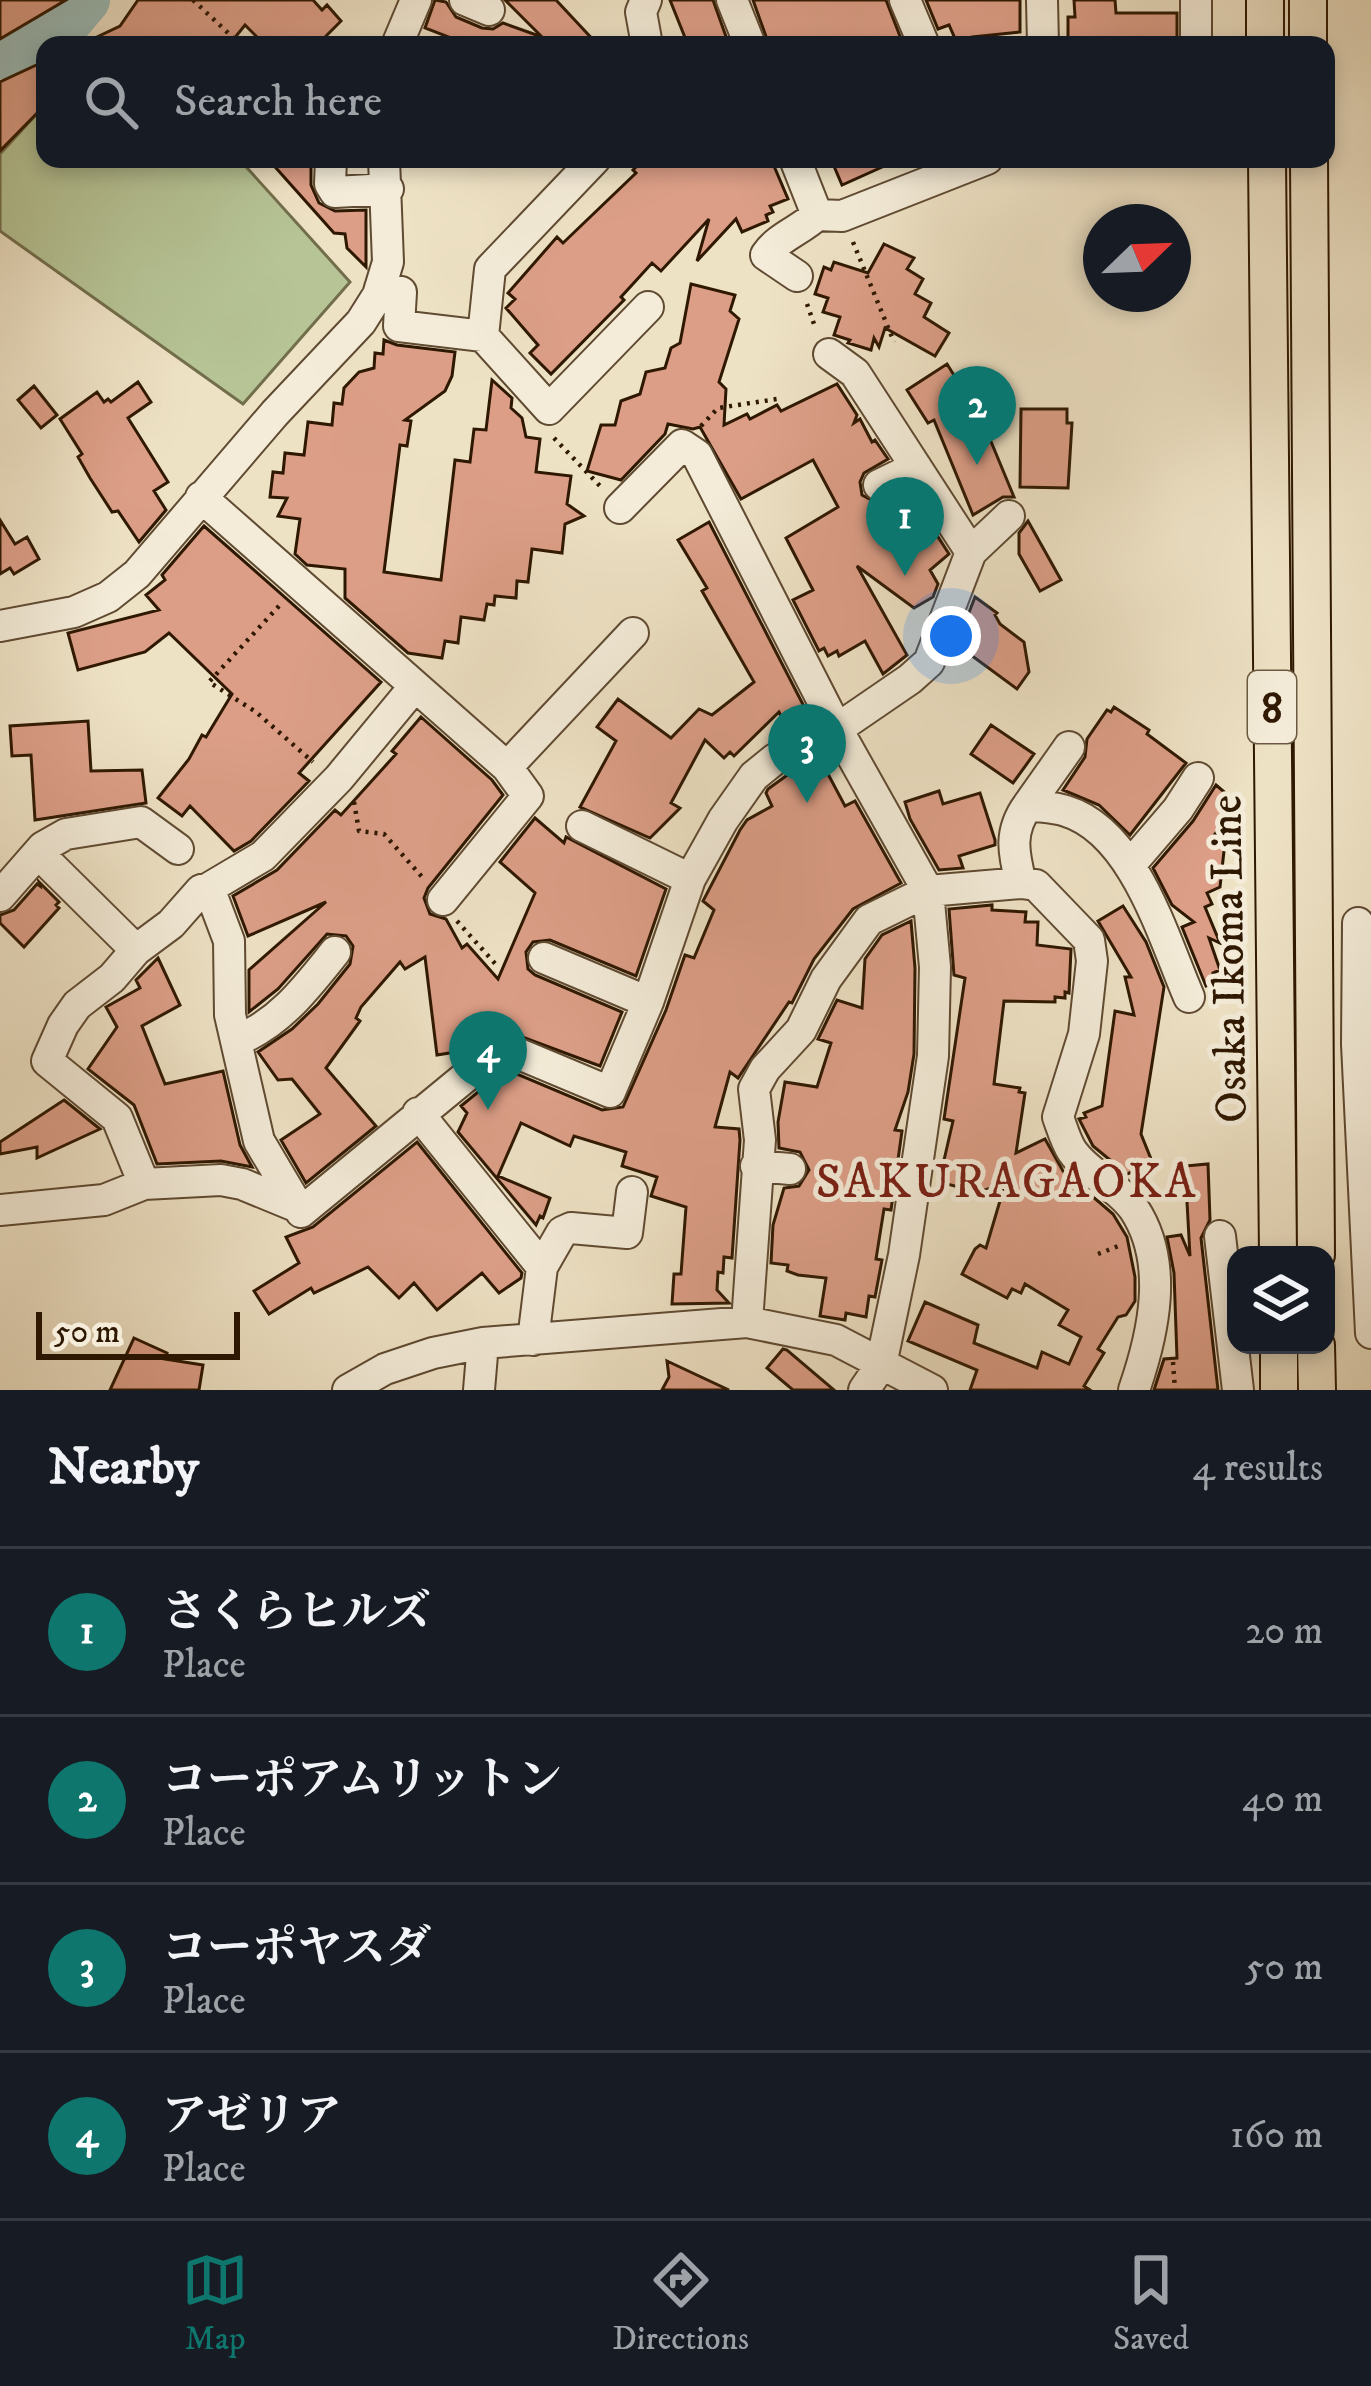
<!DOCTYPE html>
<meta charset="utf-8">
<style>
:root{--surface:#171b24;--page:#242831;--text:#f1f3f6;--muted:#9ea1a6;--line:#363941;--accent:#0f766e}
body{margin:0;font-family:"IM FELL DW Pica","Noto Serif JP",serif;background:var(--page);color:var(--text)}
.controls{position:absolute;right:36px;bottom:36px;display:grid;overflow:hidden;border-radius:24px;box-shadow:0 6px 18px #0003}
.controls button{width:108px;height:108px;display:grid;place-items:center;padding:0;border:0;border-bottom:3px solid var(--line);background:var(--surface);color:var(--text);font:60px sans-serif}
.compass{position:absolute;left:1083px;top:204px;width:108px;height:108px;border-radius:50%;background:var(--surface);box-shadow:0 6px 18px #0003;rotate:67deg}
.scale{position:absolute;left:36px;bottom:30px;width:204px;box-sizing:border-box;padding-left:12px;border:6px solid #2f1801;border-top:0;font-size:33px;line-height:42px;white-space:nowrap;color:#2f1801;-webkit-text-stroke:9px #f4ecd9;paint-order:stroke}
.you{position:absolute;left:951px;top:636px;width:42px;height:42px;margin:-30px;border:9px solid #fff;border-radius:50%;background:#1a73e8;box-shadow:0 0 0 18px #1a73e833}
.badge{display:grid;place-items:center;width:78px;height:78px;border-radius:50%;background:var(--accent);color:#fff;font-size:39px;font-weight:700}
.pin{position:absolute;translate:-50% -99px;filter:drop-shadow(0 3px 6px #0008)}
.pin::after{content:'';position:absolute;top:63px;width:42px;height:36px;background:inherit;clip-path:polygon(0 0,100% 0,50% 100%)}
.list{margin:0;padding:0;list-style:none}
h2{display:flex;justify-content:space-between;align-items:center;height:156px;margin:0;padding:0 48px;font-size:51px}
h2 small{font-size:39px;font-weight:400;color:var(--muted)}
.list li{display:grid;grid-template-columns:78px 1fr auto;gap:36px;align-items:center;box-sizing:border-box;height:168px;padding:0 48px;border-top:3px solid var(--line)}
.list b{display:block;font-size:45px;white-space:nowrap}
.list p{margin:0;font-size:39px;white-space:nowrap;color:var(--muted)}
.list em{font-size:39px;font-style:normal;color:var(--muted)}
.icon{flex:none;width:66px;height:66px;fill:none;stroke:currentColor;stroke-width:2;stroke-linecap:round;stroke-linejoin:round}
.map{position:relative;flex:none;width:1371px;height:1390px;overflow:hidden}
.search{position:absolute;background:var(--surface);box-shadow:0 6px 18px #0003;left:36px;right:36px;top:36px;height:132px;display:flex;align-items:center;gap:30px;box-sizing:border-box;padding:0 42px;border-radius:24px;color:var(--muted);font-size:45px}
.sheet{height:828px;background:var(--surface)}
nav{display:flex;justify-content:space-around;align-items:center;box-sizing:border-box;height:168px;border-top:3px solid var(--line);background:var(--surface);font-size:33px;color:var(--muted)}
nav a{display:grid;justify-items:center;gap:6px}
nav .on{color:var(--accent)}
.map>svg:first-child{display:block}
.green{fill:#b6c496;stroke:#726e4c;stroke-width:3}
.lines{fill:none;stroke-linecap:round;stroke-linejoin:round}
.river{stroke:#9bbdba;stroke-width:48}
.building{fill:#dc9e87;stroke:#2f1801;stroke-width:3}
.minor-casing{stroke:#5f4a32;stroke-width:34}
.major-casing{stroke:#2f1801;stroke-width:40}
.path{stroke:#2f1801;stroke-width:4.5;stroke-dasharray:3 6;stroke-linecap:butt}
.minor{stroke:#f4ecd9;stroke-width:30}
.major{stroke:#eee2c5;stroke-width:36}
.labels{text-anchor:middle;stroke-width:10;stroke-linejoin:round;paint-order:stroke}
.shield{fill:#f4ecd9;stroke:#6a5842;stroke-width:3}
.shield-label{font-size:42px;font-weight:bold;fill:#2f1801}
.street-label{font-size:45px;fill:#2f1801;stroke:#f4ecd9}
.neighbourhood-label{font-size:48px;letter-spacing:3px;fill:#7a1f14;stroke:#f4ecd9}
</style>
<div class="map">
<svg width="1371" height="1390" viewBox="0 0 1371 1390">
<rect width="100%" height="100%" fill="#eee2c5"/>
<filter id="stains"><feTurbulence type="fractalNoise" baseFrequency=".00167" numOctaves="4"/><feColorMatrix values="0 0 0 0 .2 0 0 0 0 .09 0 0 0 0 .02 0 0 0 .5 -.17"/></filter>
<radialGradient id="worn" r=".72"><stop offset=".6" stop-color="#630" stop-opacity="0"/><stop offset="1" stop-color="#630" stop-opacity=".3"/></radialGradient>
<!-- green -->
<path class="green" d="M 45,105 L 45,159 L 239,159 L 350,282 L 243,404 L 0,231 L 0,154 Z"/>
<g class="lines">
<!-- river -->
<path class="river" d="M 0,55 L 69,20 L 86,0"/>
</g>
<!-- building -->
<path class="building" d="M 0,0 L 66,0 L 0,39 Z
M 138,0 L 313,0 L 322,10 L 327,5 L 341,21 L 317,45 L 265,45 L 245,25 L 229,45 L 80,45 L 120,26 Z
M 435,0 L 446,2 L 456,17 L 482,28 L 493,29 L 503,23 L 542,37 L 505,0 L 556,0 L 598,45 L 469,45 L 425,28 Z
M 670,0 L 713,0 L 729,45 L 688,45 Z
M 753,0 L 886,0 L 903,44 L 769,45 Z
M 926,0 L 1020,0 L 1020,32 L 972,37 L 957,43 L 949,25 L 938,29 Z
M 1074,0 L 1115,0 L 1116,13 L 1177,13 L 1177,45 L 1068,45 L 1068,17 L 1075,17 Z
M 45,61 L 45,105 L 0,151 L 0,82 Z
M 268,159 L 311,159 L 311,185 L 319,203 L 335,211 L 366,210 L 366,267 L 347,248 L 345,234 L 334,233 Z
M 644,159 L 771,159 L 788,199 L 770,206 L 773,212 L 766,215 L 768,221 L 742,232 L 736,219 L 697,261 L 709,219 L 661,271 L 652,263 L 621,297 L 624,300 L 551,374 L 530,353 L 538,345 L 506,308 L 515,299 L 508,293 L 557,237 L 563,243 L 636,173 L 633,170 Z
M 831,159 L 900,159 L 842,185 Z
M 884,244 L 914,258 L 907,269 L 923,279 L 915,294 L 931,303 L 924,317 L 949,333 L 935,356 L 885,328 L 879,347 L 874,338 L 871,350 L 848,343 L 850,340 L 834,335 L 840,317 L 823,312 L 828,298 L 815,294 L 824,267 L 831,270 L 834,262 L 868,273 Z
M 691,284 L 735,295 L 730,311 L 739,319 L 719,382 L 726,389 L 724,425 L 747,414 L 750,419 L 777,405 L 781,411 L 837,384 L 857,415 L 854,423 L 860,419 L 872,442 L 875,440 L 888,459 L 864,473 L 860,482 L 862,495 L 879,504 L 909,492 L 949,554 L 930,570 L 938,584 L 933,597 L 914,608 L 857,566 L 907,655 L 883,674 L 865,641 L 839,656 L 837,651 L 828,656 L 824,648 L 819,651 L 793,600 L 813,590 L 786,538 L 838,507 L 813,460 L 741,499 L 700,427 L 693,429 L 668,424 L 665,434 L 621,480 L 587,471 L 601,425 L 615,425 L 621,401 L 640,394 L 646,372 L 665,368 L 671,348 L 680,343 Z
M 384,340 L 397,345 L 455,352 L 452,376 L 445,391 L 405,420 L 411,421 L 407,446 L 400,445 L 384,572 L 441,580 L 455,460 L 470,462 L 474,429 L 486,430 L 492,380 L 512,398 L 511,408 L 522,418 L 526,437 L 540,439 L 536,472 L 571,476 L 567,504 L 584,516 L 565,524 L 562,553 L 532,549 L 528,582 L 517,581 L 516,598 L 495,596 L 494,605 L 487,604 L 484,620 L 461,617 L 458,643 L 445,641 L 442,658 L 408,653 L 345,598 L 345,569 L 307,565 L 295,554 L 300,519 L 278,516 L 287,498 L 270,497 L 273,472 L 283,473 L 285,453 L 304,455 L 308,422 L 332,425 L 334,403 L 342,404 L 344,388 L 359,372 L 374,368 L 375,353 L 383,354 Z
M 947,364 L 972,404 L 975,403 L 1014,497 L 1003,497 L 973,515 L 934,420 L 928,423 L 907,390 Z
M 138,382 L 151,402 L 128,418 L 168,482 L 154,491 L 166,510 L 139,542 L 118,511 L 112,512 L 90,478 L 78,457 L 82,454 L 60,419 L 97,392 L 104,402 L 108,399 L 111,402 Z
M 34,386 L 57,415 L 41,428 L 18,400 Z
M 1021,409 L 1067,409 L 1067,423 L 1072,423 L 1068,488 L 1020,487 Z
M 0,520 L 15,544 L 27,537 L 39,559 L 14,574 L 10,568 L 0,574 Z
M 1028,521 L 1061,580 L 1040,591 L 1019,554 L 1019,533 Z
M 709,522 L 811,720 L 789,731 L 779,712 L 734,756 L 730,752 L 724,758 L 705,740 L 671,803 L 680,808 L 650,838 L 580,807 L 616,741 L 597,727 L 618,699 L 671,738 L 699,709 L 712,715 L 754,682 L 702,591 L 707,588 L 678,540 Z
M 204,526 L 381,682 L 299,773 L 309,781 L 251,841 L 234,851 L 190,806 L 182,816 L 158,798 L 189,759 L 202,735 L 206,737 L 232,694 L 169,633 L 145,652 L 78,670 L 68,633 L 159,610 L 146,595 L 165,580 L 162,575 Z
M 975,597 L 997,613 L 995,615 L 1000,624 L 1024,642 L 1029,672 L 1017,689 L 960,647 L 963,644 L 958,641 Z
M 1114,707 L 1149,730 L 1147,734 L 1186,763 L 1130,835 L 1099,805 L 1063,790 L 1085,757 L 1087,739 L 1107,710 L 1111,712 Z
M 421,717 L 492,780 L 503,795 L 428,888 L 424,898 L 430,914 L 446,919 L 462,948 L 467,944 L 498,979 L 535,893 L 500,862 L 535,818 L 564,843 L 566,837 L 666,889 L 636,976 L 550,940 L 533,942 L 526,952 L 528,969 L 535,975 L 622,1012 L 600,1066 L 509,1032 L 486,1037 L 468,1050 L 437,1055 L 425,957 L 405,969 L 400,962 L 361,1007 L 356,1018 L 360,1021 L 326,1068 L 376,1126 L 306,1183 L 281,1140 L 320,1114 L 292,1079 L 278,1080 L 258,1052 L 292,1029 L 318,1004 L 350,964 L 353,946 L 346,936 L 327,934 L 278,989 L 249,1012 L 249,970 L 326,902 L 248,936 L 233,896 L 277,870 L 335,810 L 341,815 L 396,754 L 392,751 Z
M 88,721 L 91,771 L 142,770 L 146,803 L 35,820 L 31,755 L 12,756 L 10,726 Z
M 991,725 L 1034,754 L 1013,783 L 971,754 Z
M 820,759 L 845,806 L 855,801 L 901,883 L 853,909 L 814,959 L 792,1003 L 789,1002 L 738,1078 L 730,1072 L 715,1127 L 739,1129 L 740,1140 L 732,1258 L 724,1257 L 723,1273 L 718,1272 L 717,1290 L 729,1303 L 672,1304 L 674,1274 L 681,1274 L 686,1207 L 651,1196 L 657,1177 L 622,1166 L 626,1152 L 574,1136 L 570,1146 L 521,1123 L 498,1176 L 550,1198 L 543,1218 L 540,1216 L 536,1225 L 458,1132 L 467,1113 L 461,1106 L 500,1074 L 510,1071 L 602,1110 L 623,1107 L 666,1010 L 685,955 L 694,958 L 714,910 L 703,901 L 740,830 L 747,820 L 772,806 L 766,793 L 768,789 L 786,776 Z
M 1216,785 L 1229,796 L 1222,806 L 1230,816 L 1215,834 L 1225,842 L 1220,887 L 1207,893 L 1212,904 L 1205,907 L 1220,943 L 1209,938 L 1220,970 L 1213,973 L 1214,982 L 1206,986 L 1182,927 L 1194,922 L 1172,905 L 1153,868 L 1193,821 Z
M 939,791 L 943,804 L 980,793 L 995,840 L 995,845 L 959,856 L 963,868 L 939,870 L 910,819 L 905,802 Z
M 39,882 L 59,902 L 56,905 L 59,908 L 24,947 L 0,923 L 0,915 L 14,910 L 37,884 L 40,886 Z
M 992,905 L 992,910 L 1026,912 L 1025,922 L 1038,922 L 1037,945 L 1071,949 L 1069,993 L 1065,992 L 1065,998 L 1055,997 L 1055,1002 L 1004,1001 L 994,1084 L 1020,1088 L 1019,1092 L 1025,1093 L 1016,1153 L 1045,1139 L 1063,1171 L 1113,1214 L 1127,1237 L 1135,1277 L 1135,1301 L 1126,1315 L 1118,1317 L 1098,1349 L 1104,1353 L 1084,1386 L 1090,1390 L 970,1390 L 977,1370 L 908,1341 L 925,1302 L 978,1325 L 974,1343 L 1037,1368 L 1042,1352 L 1069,1364 L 1081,1337 L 1059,1325 L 1068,1310 L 1025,1284 L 1021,1293 L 1012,1289 L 1007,1298 L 962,1274 L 975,1249 L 980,1245 L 986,1248 L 1005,1184 L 978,1192 L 939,1182 L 953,1121 L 944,1119 L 965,978 L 954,975 L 949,909 Z
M 1123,906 L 1146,942 L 1164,987 L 1141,1134 L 1153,1164 L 1127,1174 L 1093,1146 L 1079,1119 L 1086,1117 L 1084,1113 L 1102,1106 L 1115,1011 L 1134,1015 L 1125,977 L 1131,977 L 1098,921 Z
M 911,921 L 915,968 L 914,1054 L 908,1092 L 895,1130 L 902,1131 L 891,1210 L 884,1209 L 876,1259 L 882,1260 L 875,1297 L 869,1296 L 866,1317 L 846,1313 L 845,1320 L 820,1316 L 826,1278 L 798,1275 L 787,1271 L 788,1265 L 771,1263 L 773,1225 L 784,1188 L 799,1186 L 809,1170 L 800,1152 L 779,1148 L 778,1122 L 785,1082 L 817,1087 L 831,1043 L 818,1039 L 837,1000 L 862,1008 L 865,959 L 882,935 Z
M 158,958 L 180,1005 L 142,1026 L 165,1084 L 223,1071 L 240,1145 L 252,1167 L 221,1161 L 157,1164 L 134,1105 L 88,1069 L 117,1027 L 106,1007 L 140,988 L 136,980 Z
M 64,1100 L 100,1129 L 37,1158 L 37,1147 L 0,1154 L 0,1142 Z
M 417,1142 L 522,1273 L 521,1278 L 499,1293 L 482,1273 L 437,1310 L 414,1283 L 399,1298 L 368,1267 L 314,1293 L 311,1288 L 269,1314 L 254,1291 L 299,1263 L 286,1237 L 313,1227 Z
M 1208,1164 L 1210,1220 L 1201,1238 L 1218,1390 L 1154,1390 L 1164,1359 L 1177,1358 L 1174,1273 L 1167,1237 L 1181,1235 L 1190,1256 L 1185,1166 Z
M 134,1338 L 167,1353 L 165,1359 L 203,1365 L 199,1390 L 110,1390 Z
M 783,1349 L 787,1350 L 834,1390 L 793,1390 L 767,1368 Z
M 667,1361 L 729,1390 L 662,1390 L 669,1377 Z"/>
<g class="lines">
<defs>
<path id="minor" d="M 465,0 L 489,10
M 646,0 L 641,12 L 647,45
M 732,0 L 750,45
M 905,0 L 924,45
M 1042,0 L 1043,45
M 1196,0 L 1196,45
M 397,45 L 416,0
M 331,159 L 330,184 L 335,192 L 388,189
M 595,159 L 490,269 L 483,336 L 549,409 L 648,307
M 795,159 L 817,215 L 842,216 L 987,159
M 797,276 L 766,255 C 778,237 801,230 817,215
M 380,288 L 401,292 L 399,326 L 483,336
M 829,354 L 855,373 L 971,552
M 879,485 L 916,467
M 201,497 L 507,767 L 528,796 L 443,900
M 620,508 L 682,445 L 697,455 L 837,729 L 928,891 L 935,967 L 933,1056 L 904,1255 L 881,1365 L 864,1390
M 0,626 L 74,612 L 108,597 L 137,574 L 275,413 L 361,322 L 378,295 L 388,262 L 384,159
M 415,686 L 339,778 L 263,856 L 209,888 L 229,941 L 230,1015 L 259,1141 L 301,1212 L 491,1056 L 512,1051 L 610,1092 L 648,1002 L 690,879 L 723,820 L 754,776 L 775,759 L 837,729 L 910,679 L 929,662 L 971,552 L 1009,516
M 507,767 L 633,633
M 1028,805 L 1069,747
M 582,826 L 690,879
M 38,853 L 136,950
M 1130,865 L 1178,809 L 1198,778
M 1021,883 C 1013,852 1009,831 1028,805 C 1040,807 1055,807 1066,811 C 1134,832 1163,937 1189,997
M 0,896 L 43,847 L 66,834 L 141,822 L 178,849
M 1358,923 L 1357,1044 L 1371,1333
M 544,958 L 648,1002
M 238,1040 C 281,1022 306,988 335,952
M 418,1113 L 542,1267 L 533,1340
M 756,1166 L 790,1169
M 144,1184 L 117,1118 L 47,1061 L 63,1025 L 77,1005 L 112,978 L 136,950 L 171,924 L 201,890 L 209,888
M 0,1210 L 104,1200 L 144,1184 L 221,1180 L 242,1184 L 298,1207
M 1220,1236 L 1238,1390
M 542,1267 L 562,1232 L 571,1228 L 627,1233 L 632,1192
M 747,1322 L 760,1140 L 754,1089 L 765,1069 L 801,1030 L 826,979 L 869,920 L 928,891 L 1021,883 L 1036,885 L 1089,940 L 1092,961 L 1084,1034 L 1058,1117 C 1062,1128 1066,1142 1072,1151 C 1088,1174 1118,1186 1134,1209 C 1170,1263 1153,1335 1134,1390
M 348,1390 L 385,1369 L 433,1353 L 483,1343 L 747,1322 L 836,1340 L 932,1390
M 479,1390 L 483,1343"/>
<path id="major" d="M 1265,0 L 1265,45
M 1308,0 L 1308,45
M 1267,159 L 1278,1255
M 1309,159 L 1316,1255
M 1279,1345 L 1279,1390
M 1316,1345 L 1317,1390"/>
</defs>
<!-- minor casing -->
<use href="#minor" class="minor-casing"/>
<!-- major casing -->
<use href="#major" class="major-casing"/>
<!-- path -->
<path class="path" d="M 193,0 L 241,45
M 853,242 L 894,342
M 807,304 L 815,327
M 701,426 L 718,408 L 777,399
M 554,438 L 600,486
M 279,606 L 209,682 L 256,712 L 313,762
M 354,802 L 359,831 L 384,834 L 424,879
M 457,921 L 499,968
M 1098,1254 L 1121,1245
M 1173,1362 L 1175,1390"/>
<!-- minor -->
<use href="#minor" class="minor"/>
<!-- major -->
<use href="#major" class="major"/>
</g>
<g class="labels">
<!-- shield labels -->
<rect class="shield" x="1248" y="671" width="48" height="72" rx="9"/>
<g class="shield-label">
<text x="1272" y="722">8</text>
</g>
<!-- street labels -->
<g class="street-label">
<text transform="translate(1227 959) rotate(-91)" y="16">Osaka Ikoma Line</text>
</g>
<!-- neighbourhood labels -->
<g class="neighbourhood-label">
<text x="1007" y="1197">SAKURAGAOKA</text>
</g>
</g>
<rect width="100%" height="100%" filter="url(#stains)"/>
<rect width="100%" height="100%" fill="url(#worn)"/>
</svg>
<div class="controls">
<button><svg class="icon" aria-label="layers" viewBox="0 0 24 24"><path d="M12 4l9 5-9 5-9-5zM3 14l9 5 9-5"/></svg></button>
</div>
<svg class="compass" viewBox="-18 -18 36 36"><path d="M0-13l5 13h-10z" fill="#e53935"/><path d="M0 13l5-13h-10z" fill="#9ea1a6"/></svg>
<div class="scale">50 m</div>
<div class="you"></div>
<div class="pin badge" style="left:905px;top:576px">1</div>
<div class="pin badge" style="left:977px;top:465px">2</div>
<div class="pin badge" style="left:807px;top:803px">3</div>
<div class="pin badge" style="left:488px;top:1110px">4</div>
<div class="search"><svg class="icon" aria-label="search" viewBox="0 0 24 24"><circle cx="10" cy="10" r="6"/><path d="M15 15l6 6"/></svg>Search here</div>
</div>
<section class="sheet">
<h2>Nearby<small>4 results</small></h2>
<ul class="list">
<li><span class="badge">1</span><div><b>さくらヒルズ</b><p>Place</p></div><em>20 m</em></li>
<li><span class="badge">2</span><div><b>コーポアムリットン</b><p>Place</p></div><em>40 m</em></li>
<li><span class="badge">3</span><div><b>コーポヤスダ</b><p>Place</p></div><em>50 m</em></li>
<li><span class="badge">4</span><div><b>アゼリア</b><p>Place</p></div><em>160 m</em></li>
</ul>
</section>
<nav>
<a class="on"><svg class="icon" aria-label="map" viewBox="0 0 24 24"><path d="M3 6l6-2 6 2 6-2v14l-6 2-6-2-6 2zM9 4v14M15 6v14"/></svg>Map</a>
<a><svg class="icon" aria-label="directions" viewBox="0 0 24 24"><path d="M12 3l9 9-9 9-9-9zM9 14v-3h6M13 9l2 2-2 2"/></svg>Directions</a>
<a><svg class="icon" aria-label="saved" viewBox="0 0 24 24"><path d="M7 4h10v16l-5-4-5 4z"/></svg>Saved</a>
</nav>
